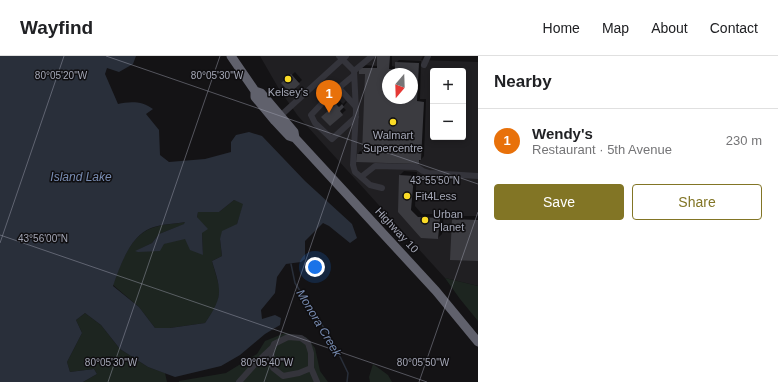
<!DOCTYPE html>
<meta charset="utf-8">
<style>
:root{--surface:#fff;--page:#f2f2f2;--text:#202124;--muted:#757577;--line:#e0e0e0;--accent:#827525}
body{margin:0;font-family:Arial,sans-serif;background:var(--page);color:var(--text)}
.controls{position:absolute;right:12px;top:12px;display:grid;overflow:hidden;border-radius:4px;box-shadow:0 2px 6px #0003}
.controls button{width:36px;height:36px;display:grid;place-items:center;padding:0;border:0;border-bottom:1px solid var(--line);background:var(--surface);color:var(--text);font:20px sans-serif}
.compass{position:absolute;left:382px;top:12px;width:36px;height:36px;border-radius:50%;background:var(--surface);box-shadow:0 2px 6px #0003;rotate:199deg}
.you{position:absolute;left:315px;top:211px;width:14px;height:14px;margin:-10px;border:3px solid #fff;border-radius:50%;background:#1a73e8;box-shadow:0 0 0 6px #1a73e833}
.badge{display:grid;place-items:center;width:26px;height:26px;border-radius:50%;background:var(--accent);color:#fff;font-size:13px;font-weight:700}
.pin{position:absolute;translate:-50% -33px;filter:drop-shadow(0 1px 2px #0008)}
.pin::after{content:'';position:absolute;top:21px;width:14px;height:12px;background:inherit;clip-path:polygon(0 0,100% 0,50% 100%)}
.list{margin:0;padding:0;list-style:none}
h2{display:flex;justify-content:space-between;align-items:center;height:52px;margin:0;padding:0 16px;font-size:17px}
h2 small{font-size:13px;font-weight:400;color:var(--muted)}
.list li{display:grid;grid-template-columns:26px 1fr auto;gap:12px;align-items:center;box-sizing:border-box;height:64px;padding:0 16px;border-top:1px solid var(--line)}
.list b{display:block;font-size:15px;white-space:nowrap}
.list p{margin:0;font-size:13px;white-space:nowrap;color:var(--muted)}
.list em{font-size:13px;font-style:normal;color:var(--muted)}
.actions{display:flex;gap:8px;padding:12px 16px}
.actions a{flex:1;padding:9px 0;border:1px solid var(--accent);border-radius:4px;text-align:center;font-size:14px;color:var(--accent)}
.actions .main{background:var(--accent);color:#fff}
.map{position:relative;flex:none;width:478px;height:326px;overflow:hidden}
header{display:flex;align-items:center;gap:24px;box-sizing:border-box;height:56px;padding:0 20px;background:var(--surface);border-bottom:1px solid var(--line)}
header strong{font-size:19px}
nav{display:flex;gap:22px;margin-inline-start:auto;font-size:14px}
main{display:flex}
aside{flex:1;background:var(--surface)}
.map>svg:first-child{display:block}
.built{fill:#201f22;fill-rule:evenodd}
.green{fill:#1d2520}
.water{fill:#292f3a;fill-rule:evenodd}
.shadow{fill:#0007;fill-rule:evenodd}
.lines{fill:none;stroke-linecap:round;stroke-linejoin:round}
.stream{stroke:#292f3a;stroke-width:1.5}
.building{fill:#3b3b40;fill-rule:evenodd}
.minor{stroke:#34343b;stroke-width:6}
.highway{stroke:#60616c;stroke-width:9}
.ticks{fill:none;stroke:#a4a7b6;stroke-width:1;stroke-opacity:0.45}
.poi-dot{fill:#fadb26;stroke:#0f0e10;stroke-width:1.5}
.labels{text-anchor:middle;stroke-width:3;stroke-linejoin:round;paint-order:stroke}
.poi-label{font-size:11px;fill:#a4a7b6;stroke:#0f0e10}
.street-label{font-size:11px;fill:#a4a7b6;stroke:#0f0e10}
.water-label{font-size:12px;font-style:italic;fill:#798db3;stroke:#0f0e10}
.ticks-label{font-size:10px;text-anchor:middle;fill:#a4a7b6;stroke:#0f0e10;stroke-width:3;stroke-linejoin:round;paint-order:stroke}
</style>
<header>
<strong>Wayfind</strong>
<nav><a>Home</a><a>Map</a><a>About</a><a>Contact</a></nav>
</header>
<main>
<div class="map">
<svg width="478" height="326" viewBox="0 0 478 326">
<rect width="100%" height="100%" fill="#141315"/>
<!-- built -->
<path class="built" d="M 260,0 L 423,0 L 421,4 L 478,6 L 478,230 L 445,222 L 298,60 L 279,33 ZM 433,15 L 463,15 L 463,81 L 433,81 ZM 388,18 L 412,18 L 412,42 L 388,42 Z"/>
<!-- green -->
<path class="green" d="M 234,144 L 244,147 L 237,168 L 220,183 L 222,200 L 212,205 L 220,233 L 217,249 L 205,267 L 170,272 L 155,272 L 139,251 L 113,229 C 120,210 130,179 152,172 C 162,168 175,168 185,166 L 185,168 L 159,178 L 152,187 L 136,195 L 185,182 L 203,199 L 202,177 L 197,161 L 198,156 L 219,156 Z
M 445,222 L 478,230 L 478,265 L 460,243 Z
M 85,257 L 101,269 L 120,293 L 148,311 L 165,317 L 167,326 L 83,326 L 97,318 L 94,313 L 70,316 L 67,306 L 82,277 L 76,264 Z
M 285,277 L 306,281 L 315,292 L 320,315 L 328,326 L 179,326 L 179,325 L 226,317 L 257,298 L 265,285 Z
M 373,308 L 388,319 L 392,326 L 370,326 L 369,321 Z"/>
<!-- water -->
<path class="water" d="M 0,0 L 136,0 L 133,8 L 119,16 L 107,12 L 105,18 L 118,48 C 130,45 143,45 153,53 L 146,58 L 159,74 L 160,99 L 169,106 L 205,103 L 231,96 L 231,86 L 236,79 L 249,76 L 262,80 L 305,125 L 352,168 L 357,182 L 350,187 L 329,170 L 323,167 L 305,185 L 305,203 L 301,206 L 286,208 L 277,221 L 275,237 L 261,254 L 262,263 L 275,259 L 281,262 L 280,269 L 265,278 L 240,299 L 221,310 L 175,321 L 148,311 L 120,293 L 101,269 L 85,257 L 76,264 L 82,277 L 67,306 L 70,316 L 94,313 L 97,318 L 83,326 L 0,326 ZM 234,144 L 243,148 L 237,168 L 222,175 L 220,183 L 222,200 L 212,205 C 221,235 224,239 205,267 L 170,272 L 155,272 L 139,251 L 113,230 C 120,210 130,180 151,172 C 161,168 174,168 185,166 L 184,168 L 159,178 L 152,187 L 135,195 L 138,196 L 160,195 L 164,188 L 185,183 L 190,194 L 203,199 L 202,177 L 208,173 L 197,161 L 198,156 L 219,156 Z"/>
<!-- shadow -->
<path class="shadow" d="M 378,0 L 392,0 L 392,10 L 396,11 L 396,7 L 399,4 L 421,5 L 420,43 L 426,43 L 424,100 L 418,107 L 358,98 L 360,95 L 363,96 L 366,17 L 360,17 L 363,9 L 378,10 ZM 388,18 L 412,18 L 412,42 L 388,42 Z
M 295,16 L 302,24 L 290,35 L 283,27 Z
M 340,45 L 343,48 L 346,45 L 347,46 L 343,51 L 346,54 L 330,69 L 327,57 Z
M 404,115 L 417,116 L 415,150 L 422,158 L 444,158 L 442,178 L 438,182 L 399,156 L 400,119 Z
M 457,160 L 478,160 L 478,204 L 453,164 Z"/>
<g class="lines">
<!-- stream -->
<path class="stream" d="M 291,208 L 295,227 L 333,286 L 348,317 L 347,326"/>
</g>
<!-- building -->
<path class="building" d="M 377,0 L 390,0 L 389,13 L 395,13 L 395,6 L 419,7 L 417,45 L 424,46 L 421,104 L 419,104 L 419,108 L 356,106 L 357,98 L 362,98 L 365,18 L 359,18 L 359,12 L 377,12 ZM 388,18 L 412,18 L 412,42 L 388,42 Z
M 291,18 L 300,28 L 290,37 L 281,27 Z
M 336,48 L 339,51 L 342,48 L 344,51 L 340,55 L 343,59 L 330,70 L 321,61 Z
M 399,119 L 414,120 L 411,154 L 418,161 L 440,162 L 438,183 L 421,182 L 398,156 Z
M 452,163 L 478,164 L 478,205 L 450,204 Z"/>
<g class="lines">
<!-- minor -->
<path class="minor" d="M 339,0 L 354,15 L 356,55 L 353,109 L 355,116 L 361,121 L 375,110 L 417,111 L 423,115 L 429,117 L 478,120
M 424,9 L 428,0
M 354,15 L 372,0
M 353,20 L 329,40 L 311,59 L 315,67 L 332,83 L 356,61
M 339,32 L 356,51
M 278,62 L 346,0
M 361,121 L 370,129 L 382,132
M 311,312 L 299,317 L 283,320 L 273,312 L 271,296 L 274,288 L 288,281 L 301,282 L 308,287 L 311,297 L 311,312 L 317,326
M 239,326 L 256,307 L 273,291"/>
<!-- highway -->
<path class="highway" d="M 231,0 L 255,35 L 261,37 L 294,76 L 295,82
M 255,35 L 255,41 L 275,65 L 289,80 L 295,82 L 436,235 L 478,286"/>
</g>
<!-- ticks -->
<path class="ticks" d="M 106,0 L 478,128M 0,179 L 427,326M 0,187 L 64,0M 108,326 L 220,0M 264,326 L 376,0M 419,326 L 478,156"/>
<!-- markers -->
<g class="poi-dot">
<circle cx="288" cy="23" r="4"/>
<circle cx="393" cy="66" r="4"/>
<circle cx="407" cy="140" r="4"/>
<circle cx="425" cy="164" r="4"/>
</g>
<g class="labels">
<!-- poi labels -->
<g class="poi-label">
<text x="288" y="40">Kelsey's</text>
<text x="393" y="83">Walmart<tspan x="393" dy="13">Supercentre</tspan></text>
<text x="415" y="144" text-anchor="start">Fit4Less</text>
<text x="433" y="162" text-anchor="start">Urban<tspan x="433" dy="13">Planet</tspan></text>
</g>
<!-- street labels -->
<g class="street-label">
<text transform="translate(397 174) rotate(47)" y="4">Highway 10</text>
</g>
<!-- water labels -->
<g class="water-label">
<text x="81" y="125">Island Lake</text>
<text transform="translate(319 267) rotate(59)" y="4">Monora Creek</text>
</g>
</g>
<g class="ticks-label">
<text x="61" y="23">80°05'20"W</text>
<text x="217" y="23">80°05'30"W</text>
<text x="435" y="128">43°55'50"N</text>
<text x="43" y="186">43°56'00"N</text>
<text x="111" y="310">80°05'30"W</text>
<text x="267" y="310">80°05'40"W</text>
<text x="423" y="310">80°05'50"W</text>
</g>
</svg>
<div class="controls">
<button>+</button>
<button>−</button>
</div>
<svg class="compass" viewBox="-18 -18 36 36"><path d="M0-13l5 13h-10z" fill="#e53935"/><path d="M0 13l5-13h-10z" fill="#757577"/></svg>
<div class="you"></div>
<div class="pin badge" style="left:329px;top:57px;background:#e8710a">1</div>
</div>
<aside>
<h2>Nearby<small></small></h2>
<ul class="list">
<li><span class="badge" style="background:#e8710a">1</span><div><b>Wendy's</b><p>Restaurant · 5th Avenue</p></div><em>230 m</em></li>
</ul>
<div class="actions"><a class="main">Save</a><a>Share</a></div>
</aside>
</main>
